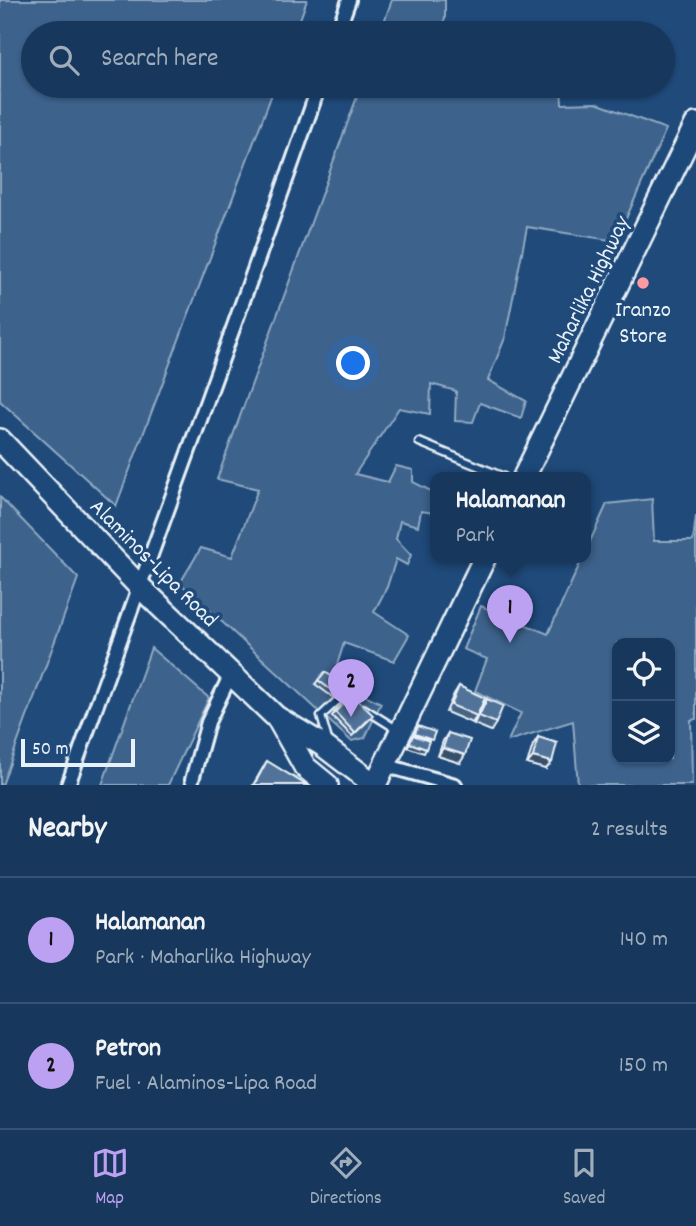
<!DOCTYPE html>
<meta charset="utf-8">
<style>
:root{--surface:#17385c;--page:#244365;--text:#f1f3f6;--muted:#9eacbb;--line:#365272;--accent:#bca0f2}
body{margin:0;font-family:Dekko,sans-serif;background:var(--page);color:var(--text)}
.controls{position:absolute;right:21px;bottom:21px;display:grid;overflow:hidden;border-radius:14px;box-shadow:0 2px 5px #0004}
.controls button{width:63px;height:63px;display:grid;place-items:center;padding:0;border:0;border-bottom:2px solid var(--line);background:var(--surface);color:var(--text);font:35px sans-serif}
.scale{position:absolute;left:21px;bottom:18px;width:114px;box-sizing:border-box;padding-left:7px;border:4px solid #e8f1f8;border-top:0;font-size:19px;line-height:24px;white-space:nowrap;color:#e8f1f8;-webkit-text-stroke:5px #1f4a7a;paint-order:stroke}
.you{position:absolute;left:354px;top:364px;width:24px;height:24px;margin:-18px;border:5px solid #fff;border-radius:50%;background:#1a73e8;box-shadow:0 0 0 10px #1a73e833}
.badge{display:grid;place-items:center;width:46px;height:46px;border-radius:50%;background:var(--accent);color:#111;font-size:23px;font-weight:700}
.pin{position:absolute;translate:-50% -58px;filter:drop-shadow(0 2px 4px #0008)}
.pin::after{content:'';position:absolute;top:37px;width:24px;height:21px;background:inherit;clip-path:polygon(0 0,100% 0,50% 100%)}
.popup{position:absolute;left:430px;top:472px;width:161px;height:91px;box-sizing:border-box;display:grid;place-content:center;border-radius:14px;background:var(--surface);filter:drop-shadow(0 2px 5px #0005);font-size:23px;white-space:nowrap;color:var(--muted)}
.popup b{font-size:26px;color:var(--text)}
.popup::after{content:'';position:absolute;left:50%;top:100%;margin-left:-14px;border:14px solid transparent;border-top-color:var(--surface)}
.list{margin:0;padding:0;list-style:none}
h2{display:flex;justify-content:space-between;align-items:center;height:91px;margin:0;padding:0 28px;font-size:30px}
h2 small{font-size:23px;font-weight:400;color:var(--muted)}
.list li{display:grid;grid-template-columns:46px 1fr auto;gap:21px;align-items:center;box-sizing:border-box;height:126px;padding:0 28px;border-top:2px solid var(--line)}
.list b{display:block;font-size:26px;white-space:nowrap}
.list p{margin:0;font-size:23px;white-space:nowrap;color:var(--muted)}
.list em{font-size:23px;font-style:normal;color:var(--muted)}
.icon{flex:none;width:38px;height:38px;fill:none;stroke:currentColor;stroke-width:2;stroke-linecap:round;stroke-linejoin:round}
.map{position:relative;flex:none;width:696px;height:785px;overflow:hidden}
.search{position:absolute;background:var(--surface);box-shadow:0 2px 5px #0004;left:21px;right:21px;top:21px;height:77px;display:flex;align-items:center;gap:18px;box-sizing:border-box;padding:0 24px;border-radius:38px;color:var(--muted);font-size:26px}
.sheet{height:343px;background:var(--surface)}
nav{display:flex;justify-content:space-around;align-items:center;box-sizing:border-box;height:98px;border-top:2px solid var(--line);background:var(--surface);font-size:19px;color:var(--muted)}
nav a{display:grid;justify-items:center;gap:4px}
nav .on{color:var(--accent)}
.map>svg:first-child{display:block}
.green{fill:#3c628c;stroke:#92aac2;stroke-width:2;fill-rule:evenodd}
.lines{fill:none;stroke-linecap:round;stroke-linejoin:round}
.service-casing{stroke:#e8f1f8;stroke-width:11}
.minor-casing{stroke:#e8f1f8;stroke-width:18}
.primary-casing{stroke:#e8f1f8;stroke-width:26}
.service{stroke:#1f4a7a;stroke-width:6}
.minor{stroke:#1f4a7a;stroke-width:12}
.primary{stroke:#1f4a7a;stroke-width:21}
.wall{fill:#466384;stroke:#e8f1f8;stroke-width:2}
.shaded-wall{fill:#39506b;stroke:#e8f1f8;stroke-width:2}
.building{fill:#517399;stroke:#e8f1f8;stroke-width:2}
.poi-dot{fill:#ff9aa2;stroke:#1f4a7a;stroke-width:2.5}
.labels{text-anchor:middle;stroke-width:7;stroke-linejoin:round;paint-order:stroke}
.street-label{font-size:23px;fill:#e8f1f8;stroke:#1f4a7a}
.poi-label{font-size:23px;fill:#e8f1f8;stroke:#1f4a7a}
</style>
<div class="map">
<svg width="696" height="785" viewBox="0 0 696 785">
<rect width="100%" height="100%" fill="#1f4a7a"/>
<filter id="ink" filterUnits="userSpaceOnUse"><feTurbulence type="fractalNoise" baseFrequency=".0143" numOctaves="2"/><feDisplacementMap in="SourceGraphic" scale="14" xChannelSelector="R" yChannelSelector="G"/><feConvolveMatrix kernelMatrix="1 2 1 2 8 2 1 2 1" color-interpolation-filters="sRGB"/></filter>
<g filter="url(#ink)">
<!-- green -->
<path class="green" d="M 0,0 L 307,0 L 295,33 L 33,33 L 33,86 L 275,86 L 116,506 L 0,401 Z
M 392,0 L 445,0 L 445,19 L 438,33 L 380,33 Z
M 361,86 L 561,86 L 562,104 L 596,103 L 666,129 L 616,241 L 527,227 L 505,338 L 488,380 L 526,401 L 521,418 L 480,403 L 473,422 L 455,421 L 456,391 L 431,384 L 430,414 L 399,408 L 355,474 L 388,482 L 396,466 L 413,470 L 413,482 L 435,493 L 435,513 L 421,511 L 418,526 L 400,521 L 396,539 L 411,555 L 407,565 L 396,559 L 387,587 L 374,612 L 409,635 L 394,661 L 344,643 L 337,665 L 347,679 L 348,687 L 381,703 L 365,738 L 351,741 L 180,583 L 201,548 L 232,557 L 258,489 L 217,479 Z
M 0,497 L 78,578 L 2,785 L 0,785 Z
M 652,499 L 654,541 L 693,541 L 696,516 L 696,719 L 691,720 L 692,785 L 578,785 L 573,721 L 508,741 L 521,713 L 475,691 L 487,659 L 463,649 L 481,606 L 548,634 L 607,504 ZM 617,643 L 670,643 L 670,759 L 617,759 Z
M 151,648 L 209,698 L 168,785 L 102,785 Z"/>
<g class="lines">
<defs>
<path id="service" d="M 419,442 L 504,477
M 363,708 L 398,730
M 328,740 L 321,716 L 340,698 L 353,702"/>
<path id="minor" d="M 337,33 L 349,0
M 384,765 L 455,785
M 192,780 L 208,722 L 231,674
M 68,785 C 151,552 238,320 319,86"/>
<path id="primary" d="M 0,440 L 138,585 L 276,717 L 321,744 L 375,785
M 524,477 L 696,124
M 278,719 L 305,767 L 327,785
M 375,785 L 485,557"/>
</defs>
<!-- service casing -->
<use href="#service" class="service-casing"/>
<!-- minor casing -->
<use href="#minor" class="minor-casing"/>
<!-- primary casing -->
<use href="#primary" class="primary-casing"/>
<!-- service -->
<use href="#service" class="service"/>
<!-- minor -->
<use href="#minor" class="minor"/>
<!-- primary -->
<use href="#primary" class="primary"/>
</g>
<!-- wall -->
<path class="wall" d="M 325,672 L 343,684 L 334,698 L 315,684 Z
M 459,686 L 477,716 L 472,723 L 446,712 L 454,694 Z
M 487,699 L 496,723 L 491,731 L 474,724 L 482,707 Z
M 335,712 L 370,719 L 352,736 L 332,716 Z
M 448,733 L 460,763 L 438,756 L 443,741 Z
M 538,737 L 552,762 L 546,769 L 527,764 L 533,745 Z
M 267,761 L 306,785 L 253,785 Z"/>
<!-- shaded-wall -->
<path class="shaded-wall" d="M 410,743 L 426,749 L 424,753 L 407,747 Z
M 443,748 L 465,755 L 460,763 L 438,756 Z
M 533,757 L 552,762 L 546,769 L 527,764 Z"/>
<!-- building -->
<path class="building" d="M 325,672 L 343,684 L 336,694 L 318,680 Z
M 459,686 L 485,698 L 477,716 L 451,705 Z
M 352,695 L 373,715 L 355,733 L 335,712 Z
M 487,699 L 503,706 L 496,723 L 479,716 Z
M 418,726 L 435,732 L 432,740 L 415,734 Z
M 448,733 L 470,740 L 465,755 L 443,748 Z
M 413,735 L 429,741 L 426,749 L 410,743 Z
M 538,737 L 557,743 L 552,762 L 533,757 Z
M 267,761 L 306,785 L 254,785 Z"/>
</g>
<!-- markers -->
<circle class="poi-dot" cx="643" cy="283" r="7"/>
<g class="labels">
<!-- street labels -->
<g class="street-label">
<text transform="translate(587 289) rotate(-64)" y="8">Maharlika Highway</text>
<text transform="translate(155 562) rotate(45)" y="8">Alaminos-Lipa Road</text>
</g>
<!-- poi labels -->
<g class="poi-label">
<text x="643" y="316">Iranzo<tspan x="643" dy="26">Store</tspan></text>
</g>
</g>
</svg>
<div class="controls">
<button><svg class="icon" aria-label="locate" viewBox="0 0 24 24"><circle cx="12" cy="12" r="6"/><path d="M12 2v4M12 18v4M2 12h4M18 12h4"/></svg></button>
<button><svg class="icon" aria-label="layers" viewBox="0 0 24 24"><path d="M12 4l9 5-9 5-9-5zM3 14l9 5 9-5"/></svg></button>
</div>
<div class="scale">50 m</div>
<div class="you"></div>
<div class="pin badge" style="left:510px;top:643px">1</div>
<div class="popup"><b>Halamanan</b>Park</div>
<div class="pin badge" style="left:351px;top:717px">2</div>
<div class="search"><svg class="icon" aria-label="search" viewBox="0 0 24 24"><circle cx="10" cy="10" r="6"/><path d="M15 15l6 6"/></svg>Search here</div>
</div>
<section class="sheet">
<h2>Nearby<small>2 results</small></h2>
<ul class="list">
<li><span class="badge">1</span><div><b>Halamanan</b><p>Park · Maharlika Highway</p></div><em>140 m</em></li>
<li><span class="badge">2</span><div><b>Petron</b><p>Fuel · Alaminos-Lipa Road</p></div><em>150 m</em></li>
</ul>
</section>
<nav>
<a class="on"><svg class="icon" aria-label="map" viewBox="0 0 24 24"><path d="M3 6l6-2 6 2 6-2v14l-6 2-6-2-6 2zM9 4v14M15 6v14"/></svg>Map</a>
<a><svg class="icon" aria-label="directions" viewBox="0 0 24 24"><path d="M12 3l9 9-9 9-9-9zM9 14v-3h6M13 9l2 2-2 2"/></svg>Directions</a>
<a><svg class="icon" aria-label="saved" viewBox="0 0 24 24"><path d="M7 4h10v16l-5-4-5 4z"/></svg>Saved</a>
</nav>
